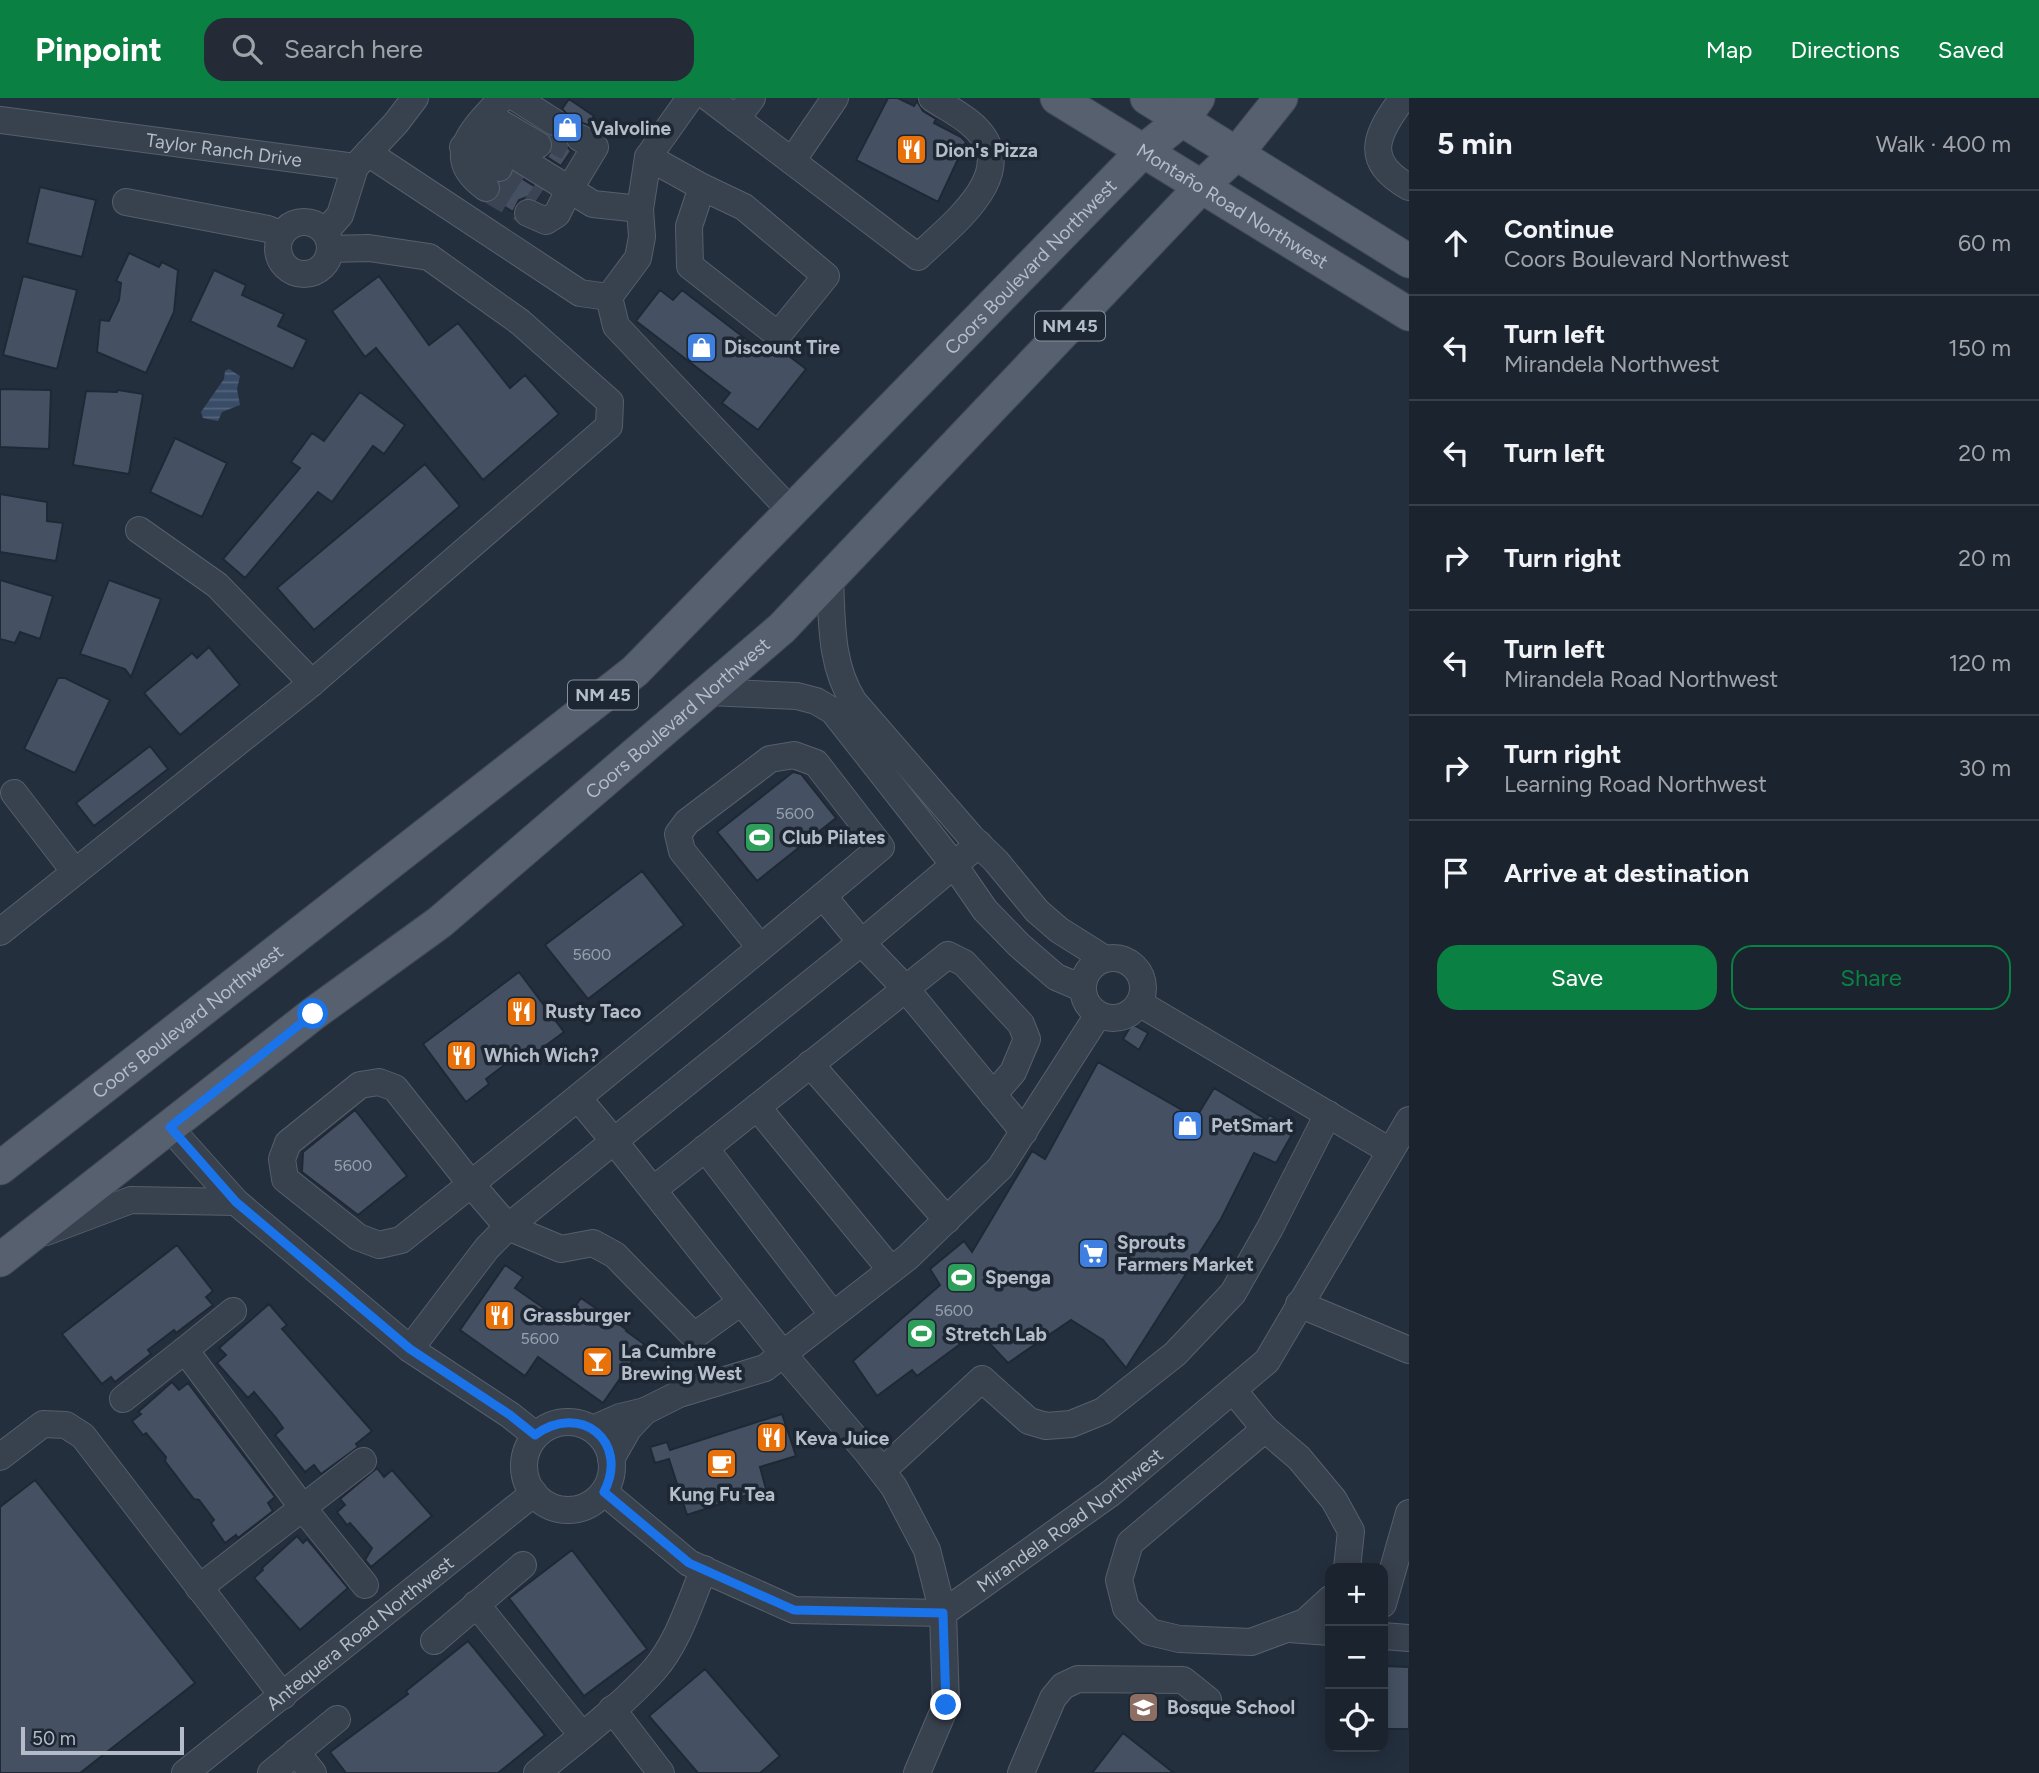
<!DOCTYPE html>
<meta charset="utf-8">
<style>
:root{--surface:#1b232e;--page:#242b36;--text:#f1f3f6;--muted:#a0a4aa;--line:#39404a;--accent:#0b8043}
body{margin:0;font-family:Figtree,sans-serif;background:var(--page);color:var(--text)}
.controls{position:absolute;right:21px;bottom:21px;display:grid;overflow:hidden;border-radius:14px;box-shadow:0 4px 18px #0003}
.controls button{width:63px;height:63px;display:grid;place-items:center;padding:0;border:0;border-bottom:2px solid var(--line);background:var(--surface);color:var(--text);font:35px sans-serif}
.scale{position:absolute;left:21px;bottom:18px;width:163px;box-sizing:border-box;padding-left:7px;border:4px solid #b4bcc9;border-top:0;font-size:19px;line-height:24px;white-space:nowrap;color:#b4bcc9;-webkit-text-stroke:5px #1d2633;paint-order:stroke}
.stop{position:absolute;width:21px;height:21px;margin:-16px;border:5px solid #1a73e8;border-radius:50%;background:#fff}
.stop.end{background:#1a73e8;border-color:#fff;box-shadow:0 2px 7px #0008}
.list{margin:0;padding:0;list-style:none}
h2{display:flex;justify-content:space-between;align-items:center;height:91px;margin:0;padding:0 28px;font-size:30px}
h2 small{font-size:23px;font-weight:400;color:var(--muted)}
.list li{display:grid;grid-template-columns:46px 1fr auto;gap:21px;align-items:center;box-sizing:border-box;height:105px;padding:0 28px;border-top:2px solid var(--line)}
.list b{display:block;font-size:26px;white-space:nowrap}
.list p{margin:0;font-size:23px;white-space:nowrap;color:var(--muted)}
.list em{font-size:23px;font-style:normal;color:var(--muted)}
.actions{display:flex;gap:14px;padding:21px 28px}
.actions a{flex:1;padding:16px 0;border:2px solid var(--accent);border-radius:21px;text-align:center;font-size:24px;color:var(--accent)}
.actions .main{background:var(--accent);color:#fff}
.icon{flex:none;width:38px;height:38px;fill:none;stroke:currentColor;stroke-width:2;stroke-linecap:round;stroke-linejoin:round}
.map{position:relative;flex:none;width:1409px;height:1675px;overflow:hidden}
header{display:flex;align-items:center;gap:42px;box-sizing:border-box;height:98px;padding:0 35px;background:var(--accent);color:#fff}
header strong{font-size:33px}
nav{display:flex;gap:38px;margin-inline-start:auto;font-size:24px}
.search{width:490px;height:63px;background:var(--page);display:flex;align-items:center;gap:18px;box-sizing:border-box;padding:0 24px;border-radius:21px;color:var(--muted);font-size:26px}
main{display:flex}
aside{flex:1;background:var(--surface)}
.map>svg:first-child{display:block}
.water{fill:url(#water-rules)}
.building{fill:#455162;stroke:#1f2835;stroke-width:2}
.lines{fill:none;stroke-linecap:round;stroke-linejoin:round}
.minor-tunnel{stroke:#3a4453;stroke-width:26;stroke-dasharray:26 13;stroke-linecap:butt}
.minor-casing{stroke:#565f6c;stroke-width:28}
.major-casing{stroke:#414a57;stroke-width:35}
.minor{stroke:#38414e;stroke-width:26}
.major{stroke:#56606e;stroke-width:33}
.route{stroke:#1a73e8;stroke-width:9}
.labels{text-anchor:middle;stroke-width:7;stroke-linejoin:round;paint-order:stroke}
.number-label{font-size:16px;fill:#98a1af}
.shield{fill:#1d2633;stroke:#878f9c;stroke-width:2}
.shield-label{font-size:18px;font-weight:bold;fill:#b4bcc9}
.poi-label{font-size:19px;font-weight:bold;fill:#b4bcc9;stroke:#1d2633;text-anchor:start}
.street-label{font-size:19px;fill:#b4bcc9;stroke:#1d2633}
</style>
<header>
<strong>Pinpoint</strong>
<div class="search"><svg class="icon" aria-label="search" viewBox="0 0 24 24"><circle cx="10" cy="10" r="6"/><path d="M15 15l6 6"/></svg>Search here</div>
<nav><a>Map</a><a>Directions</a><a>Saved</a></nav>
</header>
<main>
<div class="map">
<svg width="1409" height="1675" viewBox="0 0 1409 1675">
<defs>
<pattern id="water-rules" width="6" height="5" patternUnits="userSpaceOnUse" patternTransform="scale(1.75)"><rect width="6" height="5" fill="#394c67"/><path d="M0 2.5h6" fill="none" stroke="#53647b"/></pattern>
</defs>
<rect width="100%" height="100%" fill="#242f3e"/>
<!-- water -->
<path class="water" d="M 229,271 L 240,278 L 237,291 L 240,307 L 222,314 L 218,323 L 203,320 L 201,314 L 224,281 L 225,273 Z"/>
<!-- building -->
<path class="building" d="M 888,0 L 898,0 L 914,8 L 917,3 L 923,13 L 936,21 L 934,25 L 961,39 L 966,44 L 938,104 L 856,62 Z
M 569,1 L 594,18 L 588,27 L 580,24 L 568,30 L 568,17 L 562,11 Z
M 566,34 L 566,47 L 571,53 L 561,68 L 547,59 L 554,48 L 552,39 L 561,38 Z
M 513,75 L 542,93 L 537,102 L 527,99 L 519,102 L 513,114 L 495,103 L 501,94 L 501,85 L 507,83 Z
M 40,89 L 96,102 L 82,159 L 27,145 Z
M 129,155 L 159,169 L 162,164 L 178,172 L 174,214 L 146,275 L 97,254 L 100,222 L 109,223 L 119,202 L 121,185 L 116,183 Z
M 214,172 L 246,187 L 242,197 L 284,216 L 278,228 L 307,242 L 293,271 L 190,223 Z
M 23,178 L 77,192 L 57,271 L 3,257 Z
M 379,178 L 429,247 L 458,225 L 510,290 L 525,277 L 559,316 L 483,382 L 376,250 L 365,259 L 332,213 Z
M 660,192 L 673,202 L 682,192 L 763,254 L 767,249 L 775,252 L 781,252 L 806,271 L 758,332 L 722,305 L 730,295 L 636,223 Z
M 0,291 L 51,292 L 49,351 L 0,349 Z
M 118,292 L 143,296 L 129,376 L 73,367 L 86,293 L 117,294 Z
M 360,294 L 405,327 L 384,356 L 373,348 L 332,404 L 318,394 L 245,480 L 223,461 L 300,370 L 291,364 L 312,335 L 324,343 Z
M 175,340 L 227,365 L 202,419 L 150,394 Z
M 425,366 L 460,408 L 314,532 L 277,490 Z
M 0,396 L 47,404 L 47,423 L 63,425 L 56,463 L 0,454 Z
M 0,482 L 53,498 L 40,541 L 20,534 L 15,545 L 0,541 Z
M 109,482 L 161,501 L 131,579 L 125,571 L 80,556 Z
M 209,549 L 240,587 L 180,637 L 144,595 L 192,555 L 197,560 Z
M 58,580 L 65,580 L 110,602 L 75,675 L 24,651 Z
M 150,648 L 168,671 L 94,728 L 76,705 Z
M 793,674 L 801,676 L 836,720 L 757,783 L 717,734 Z
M 642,773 L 684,827 L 588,901 L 545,847 Z
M 519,874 L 564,934 L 533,957 L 527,950 L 486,981 L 489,986 L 466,1004 L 423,946 Z
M 1132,926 L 1148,935 L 1139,952 L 1123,941 Z
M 1098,964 L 1196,1020 L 1214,990 L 1267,1022 L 1269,1017 L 1295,1031 L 1276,1065 L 1254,1055 L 1221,1121 L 1126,1270 L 1103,1242 L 1071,1222 L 1008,1265 L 978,1233 L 917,1278 L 912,1272 L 877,1298 L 853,1263 L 940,1187 L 930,1171 L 964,1143 L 972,1154 L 1032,1053 L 1045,1061 Z
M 355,1012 L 407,1078 L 358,1117 L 302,1074 L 303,1054 Z
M 177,1147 L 213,1193 L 206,1199 L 213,1207 L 176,1235 L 174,1232 L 148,1252 L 151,1256 L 115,1284 L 111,1279 L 102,1286 L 62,1236 Z
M 505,1167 L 523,1179 L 515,1190 L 564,1224 L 581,1200 L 627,1232 L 626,1233 L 644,1246 L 603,1305 L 538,1259 L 525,1278 L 460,1232 Z
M 269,1206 L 287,1227 L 282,1231 L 372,1333 L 356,1346 L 358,1349 L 321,1376 L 314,1367 L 305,1374 L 275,1337 L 283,1330 L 276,1320 L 254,1294 L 248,1300 L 217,1265 L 226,1257 L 219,1250 Z
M 172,1284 L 179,1292 L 188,1285 L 275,1399 L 268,1405 L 273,1413 L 238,1440 L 236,1437 L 225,1445 L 211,1425 L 214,1422 L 199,1402 L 194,1401 L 187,1392 L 165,1363 L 166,1359 L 146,1335 L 143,1337 L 132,1323 L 141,1316 L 138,1314 Z
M 782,1316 L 796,1358 L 760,1369 L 766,1391 L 687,1417 L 669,1361 L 655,1365 L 650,1349 L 667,1344 L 670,1352 Z
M 377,1370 L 384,1379 L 392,1372 L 432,1418 L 371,1469 L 365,1462 L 372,1450 L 350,1425 L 347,1427 L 337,1414 L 345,1407 L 340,1401 Z
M 35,1382 L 195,1585 L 80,1675 L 0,1675 L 0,1409 Z
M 297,1438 L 303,1445 L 307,1441 L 348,1490 L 300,1532 L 254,1480 L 263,1472 L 262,1470 Z
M 572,1452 L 647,1551 L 584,1598 L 509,1500 Z
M 468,1543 L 545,1637 L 498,1675 L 346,1675 L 330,1654 L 408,1596 L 406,1593 Z
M 1383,1568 L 1409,1569 L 1409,1631 L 1383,1631 Z
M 705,1571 L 780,1658 L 760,1675 L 698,1675 L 649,1618 Z
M 1123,1635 L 1174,1675 L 1092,1675 Z"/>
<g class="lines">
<!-- minor-tunnel -->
<path class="minor-tunnel" d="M 545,37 L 572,52
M 499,70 L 540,97
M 486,90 L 528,115"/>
<defs>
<g id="minor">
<path d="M 516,0 L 554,24"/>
<path d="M 690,0 L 648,59 L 640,111 L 642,139 L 638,160 L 609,199 L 616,228 L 791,413"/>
<path d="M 709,0 L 918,159 C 952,126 1028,71 969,24 C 958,15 944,8 932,0"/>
<path d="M 1403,0 C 1376,36 1362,63 1409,89"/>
<path d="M 487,17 L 538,47"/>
<path d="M 736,21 L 752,0"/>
<path id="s1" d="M 0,22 L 355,69 L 396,25 L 415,0"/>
<path d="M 475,33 L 593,106 L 640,111"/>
<path d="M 463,49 L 499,70"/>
<path d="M 368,55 L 580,195 L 609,199"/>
<path d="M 648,59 L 702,89 L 744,109 L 826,178 L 778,237 L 690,168 L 689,128 L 702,89"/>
<path d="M 792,63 L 835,0"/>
<path d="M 486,90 C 441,58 474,31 502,0"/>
<path d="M 126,104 L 268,131 L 281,137"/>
<path d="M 528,115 L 546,123 L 557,116 L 569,92 L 595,49 L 580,40"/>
<circle cx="304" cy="150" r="26"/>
<path d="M 325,134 L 340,117 L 355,69"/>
<path d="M 139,432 L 217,487 L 312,585"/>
<path d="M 830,480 C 832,523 830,567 854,604 L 972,740 L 996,763 L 1037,813 L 1059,832 L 1105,861"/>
<path d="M 708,594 L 797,598 L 816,603 L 833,613 L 954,767 L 985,812 L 1019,847 L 1056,879 L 1082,890"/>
<path d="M 14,695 L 75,774"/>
<path d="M 823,798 L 861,844 L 905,890 L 1024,1034"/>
<path d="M 0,834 L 312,585 L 609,328 L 610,304 L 520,224 L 429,159 L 369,150 L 330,151"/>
<circle cx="1113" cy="890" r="30"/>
<path d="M 1139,905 L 1390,1053"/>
<path d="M 810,966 L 947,1122"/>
<path d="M 578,1000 L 614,1043 L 873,835 L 979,746"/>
<path d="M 757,1009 L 891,1172"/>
<path d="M 169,1029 L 236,1104 L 410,1251 L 510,1317 L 535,1337"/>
<path d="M 705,1050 L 833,1217"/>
<path d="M 653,1092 L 948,857 L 964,865 L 1021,926 L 1027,941 L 1013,974 L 993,997"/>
<path d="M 46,1134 L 131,1102 L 236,1104"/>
<path d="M 741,1204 L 694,1238 L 615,1157 L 593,1145 L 561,1151 L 508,1129 L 471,1086 L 401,1142 L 379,1147 L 358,1139 L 285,1081 L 282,1061 L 288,1045 L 360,987 L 379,984 L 395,990 L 471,1086 C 609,975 746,863 881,749 L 816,665 L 794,657 L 770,661 L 687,724 L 678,736 L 682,753 L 760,849"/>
<path d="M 1299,1206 L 1409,1252"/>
<path d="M 410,1251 L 487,1150 L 508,1129 L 614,1043 L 783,1256 L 867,1354 L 894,1389 L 927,1452 L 943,1515 L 946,1607 L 917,1675"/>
<path d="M 185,1252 L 233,1213"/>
<path d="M 1233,1292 L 1265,1331 L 1299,1360 L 1334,1402 L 1351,1433 L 1347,1470"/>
<path d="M 123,1301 L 185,1252 L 303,1410 L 365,1487"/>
<path d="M 645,1313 L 679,1296 L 765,1270 L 908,1159 L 1000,1070 L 1098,917"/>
<circle cx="568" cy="1368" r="44"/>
<path d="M 593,1331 L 620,1319 L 645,1313 L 628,1331 L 611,1361"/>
<path d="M 1265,1331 L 1130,1445 L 1119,1482 L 1126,1510 L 1150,1534 L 1179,1541 L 1251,1544 L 1305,1524 L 1330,1501"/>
<path d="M 0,1359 L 43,1326 L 66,1327 L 83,1338 L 283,1598"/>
<path d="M 882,1373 L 982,1281 L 1029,1323 L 1046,1328 L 1071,1326 L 1103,1313 L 1175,1256 L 1233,1195 L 1270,1130 L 1328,1016"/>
<path id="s2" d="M 604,1394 L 689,1465 L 794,1512 L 943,1515 L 1111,1395 L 1267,1263 L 1409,1022"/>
<path d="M 199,1490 L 363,1363"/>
<path d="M 476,1506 L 582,1637"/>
<path d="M 1383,1506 L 1409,1415"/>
<path d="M 1289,1531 L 1330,1534"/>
<path d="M 1383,1538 L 1409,1540"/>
<path d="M 434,1543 L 523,1467"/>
<path d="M 612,1611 L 661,1675"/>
<path d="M 296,1654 L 313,1675"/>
<path id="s3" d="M 185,1675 L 534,1395"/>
<path d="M 271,1675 L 337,1621"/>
<path d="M 537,1675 C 576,1642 620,1610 654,1572 C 678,1545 690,1504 704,1471"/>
<path d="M 1021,1675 L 1053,1600 L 1063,1588 L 1078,1581 L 1183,1582 L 1208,1602"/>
</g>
<g id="major">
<path id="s4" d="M 1057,0 L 1409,216"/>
<path d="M 1147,0 L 1409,163"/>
<path id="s5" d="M 0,1070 L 635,573 L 1143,53 L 1183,21 L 1198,0"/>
<path id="s6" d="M 0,1162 L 313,916 L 440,824 L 782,530 L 1202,88 L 1237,55 L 1281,0"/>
</g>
</defs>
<!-- minor casing -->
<use href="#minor" class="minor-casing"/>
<!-- major casing -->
<use href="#major" class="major-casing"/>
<!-- minor -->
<use href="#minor" class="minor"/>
<!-- major -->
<use href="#major" class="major"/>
</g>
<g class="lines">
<!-- route -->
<path class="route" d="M 313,916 L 170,1029 L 236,1104 L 410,1251 L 510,1317 L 535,1337 C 580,1304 630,1343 604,1394 L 689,1465 L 794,1512 L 943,1515 L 946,1607"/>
</g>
<!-- icons -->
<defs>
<symbol id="shop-square" viewBox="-11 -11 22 22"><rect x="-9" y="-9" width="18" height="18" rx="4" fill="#3f7fe0" stroke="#1d2633"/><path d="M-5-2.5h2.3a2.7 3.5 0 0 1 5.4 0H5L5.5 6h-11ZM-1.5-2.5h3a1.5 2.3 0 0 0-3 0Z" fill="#fff"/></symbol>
<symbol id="restaurant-square" viewBox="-11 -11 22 22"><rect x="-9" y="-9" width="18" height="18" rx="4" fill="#e8710a" stroke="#1d2633"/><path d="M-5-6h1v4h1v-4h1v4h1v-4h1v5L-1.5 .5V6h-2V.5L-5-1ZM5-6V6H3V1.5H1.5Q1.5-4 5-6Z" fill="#fff"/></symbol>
<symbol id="stadium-square" viewBox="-11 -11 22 22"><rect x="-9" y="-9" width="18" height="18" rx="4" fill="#2e9e5b" stroke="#1d2633"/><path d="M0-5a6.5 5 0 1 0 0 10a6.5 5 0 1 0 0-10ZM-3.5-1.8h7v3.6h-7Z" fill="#fff"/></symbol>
<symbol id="supermarket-square" viewBox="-11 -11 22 22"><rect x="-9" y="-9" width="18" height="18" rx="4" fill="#3f7fe0" stroke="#1d2633"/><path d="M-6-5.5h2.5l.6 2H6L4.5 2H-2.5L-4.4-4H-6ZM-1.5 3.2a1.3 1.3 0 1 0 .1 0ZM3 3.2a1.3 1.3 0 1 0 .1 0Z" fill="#fff"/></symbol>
<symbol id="bar-square" viewBox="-11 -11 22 22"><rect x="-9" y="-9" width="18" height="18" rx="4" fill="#e8710a" stroke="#1d2633"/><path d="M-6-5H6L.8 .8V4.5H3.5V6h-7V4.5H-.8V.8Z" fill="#fff"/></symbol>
<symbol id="cafe-square" viewBox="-11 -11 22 22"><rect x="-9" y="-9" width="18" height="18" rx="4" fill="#e8710a" stroke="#1d2633"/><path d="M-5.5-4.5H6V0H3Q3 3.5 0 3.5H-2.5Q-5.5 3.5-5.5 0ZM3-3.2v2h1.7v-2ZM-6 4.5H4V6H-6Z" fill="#fff"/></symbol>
<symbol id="school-square" viewBox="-11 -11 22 22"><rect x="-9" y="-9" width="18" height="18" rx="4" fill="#8d6e63" stroke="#1d2633"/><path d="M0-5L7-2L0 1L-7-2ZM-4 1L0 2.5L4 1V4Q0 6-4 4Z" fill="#fff"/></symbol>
</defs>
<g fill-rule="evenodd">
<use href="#shop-square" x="550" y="12" width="35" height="35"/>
<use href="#restaurant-square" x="894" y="34" width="35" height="35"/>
<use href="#shop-square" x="684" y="232" width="35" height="35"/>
<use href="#stadium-square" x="742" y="722" width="35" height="35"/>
<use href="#restaurant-square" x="504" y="896" width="35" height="35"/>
<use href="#restaurant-square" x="444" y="940" width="35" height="35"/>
<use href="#shop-square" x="1170" y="1010" width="35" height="35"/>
<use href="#supermarket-square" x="1076" y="1138" width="35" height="35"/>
<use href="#stadium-square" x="944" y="1162" width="35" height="35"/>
<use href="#restaurant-square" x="482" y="1200" width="35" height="35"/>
<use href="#stadium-square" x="904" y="1218" width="35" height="35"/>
<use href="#bar-square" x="580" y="1246" width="35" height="35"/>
<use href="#restaurant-square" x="754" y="1322" width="35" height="35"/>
<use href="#cafe-square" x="704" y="1348" width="35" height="35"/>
<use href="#school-square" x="1126" y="1592" width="35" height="35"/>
</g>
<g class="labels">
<!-- number labels -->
<g class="number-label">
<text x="795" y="721">5600</text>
<text x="592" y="862">5600</text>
<text x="353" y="1073">5600</text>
<text x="954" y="1218">5600</text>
<text x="540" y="1246">5600</text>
</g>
<!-- shield labels -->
<g class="shield">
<rect x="1035" y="213.5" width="70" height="29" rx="5"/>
<rect x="568" y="582.5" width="70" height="29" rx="5"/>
</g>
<g class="shield-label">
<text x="1070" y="234">NM 45</text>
<text x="603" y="603">NM 45</text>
</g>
<!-- poi labels -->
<g class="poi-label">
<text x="591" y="37">Valvoline</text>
<text x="935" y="59">Dion's Pizza</text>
<text x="724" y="256">Discount Tire</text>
<text x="782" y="746">Club Pilates</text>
<text x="545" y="920">Rusty Taco</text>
<text x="484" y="964">Which Wich?</text>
<text x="1211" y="1034">PetSmart</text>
<text x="1117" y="1151">Sprouts<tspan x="1117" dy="22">Farmers Market</tspan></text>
<text x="985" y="1186">Spenga</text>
<text x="523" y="1224">Grassburger</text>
<text x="945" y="1243">Stretch Lab</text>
<text x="621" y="1260">La Cumbre<tspan x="621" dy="22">Brewing West</tspan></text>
<text x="795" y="1347">Keva Juice</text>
<text x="722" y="1403" text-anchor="middle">Kung Fu Tea</text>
<text x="1167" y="1616">Bosque School</text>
</g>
<!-- street labels -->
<g class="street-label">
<text dy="7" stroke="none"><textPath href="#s1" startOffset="226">Taylor Ranch Drive</textPath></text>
<text dy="7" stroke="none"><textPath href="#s4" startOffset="206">Montaño Road Northwest</textPath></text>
<text dy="7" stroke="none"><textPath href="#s5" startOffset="1372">Coors Boulevard Northwest</textPath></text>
<text dy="7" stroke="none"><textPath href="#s6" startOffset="868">Coors Boulevard Northwest</textPath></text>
<text dy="7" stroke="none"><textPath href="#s5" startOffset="238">Coors Boulevard Northwest</textPath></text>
<text dy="7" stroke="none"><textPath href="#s2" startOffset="532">Mirandela Road Northwest</textPath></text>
<text dy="7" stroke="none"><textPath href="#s3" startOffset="224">Antequera Road Northwest</textPath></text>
</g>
</g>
</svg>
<div class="controls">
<button>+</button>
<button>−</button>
<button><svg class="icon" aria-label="locate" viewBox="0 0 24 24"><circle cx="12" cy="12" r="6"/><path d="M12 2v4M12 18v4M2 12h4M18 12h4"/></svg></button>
</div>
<div class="scale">50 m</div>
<div class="stop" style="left:313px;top:916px"></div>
<div class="stop end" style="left:946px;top:1607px"></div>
</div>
<aside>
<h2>5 min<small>Walk · 400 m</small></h2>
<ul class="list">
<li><svg class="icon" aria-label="ahead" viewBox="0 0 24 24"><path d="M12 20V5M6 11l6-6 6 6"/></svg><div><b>Continue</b><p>Coors Boulevard Northwest</p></div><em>60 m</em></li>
<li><svg class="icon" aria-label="left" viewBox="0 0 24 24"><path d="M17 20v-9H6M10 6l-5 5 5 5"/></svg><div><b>Turn left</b><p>Mirandela Northwest</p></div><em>150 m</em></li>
<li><svg class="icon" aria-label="left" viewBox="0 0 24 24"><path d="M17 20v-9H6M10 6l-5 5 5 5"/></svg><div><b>Turn left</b></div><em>20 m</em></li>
<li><svg class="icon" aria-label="right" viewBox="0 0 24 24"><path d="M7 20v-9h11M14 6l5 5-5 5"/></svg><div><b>Turn right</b></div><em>20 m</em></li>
<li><svg class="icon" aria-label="left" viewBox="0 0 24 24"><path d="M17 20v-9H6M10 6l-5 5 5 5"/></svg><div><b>Turn left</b><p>Mirandela Road Northwest</p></div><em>120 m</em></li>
<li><svg class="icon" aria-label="right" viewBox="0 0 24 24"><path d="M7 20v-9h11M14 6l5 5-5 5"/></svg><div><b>Turn right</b><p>Learning Road Northwest</p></div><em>30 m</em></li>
<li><svg class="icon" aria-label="arrive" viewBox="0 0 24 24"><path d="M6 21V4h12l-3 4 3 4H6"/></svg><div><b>Arrive at destination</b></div></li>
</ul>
<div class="actions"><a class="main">Save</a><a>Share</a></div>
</aside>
</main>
